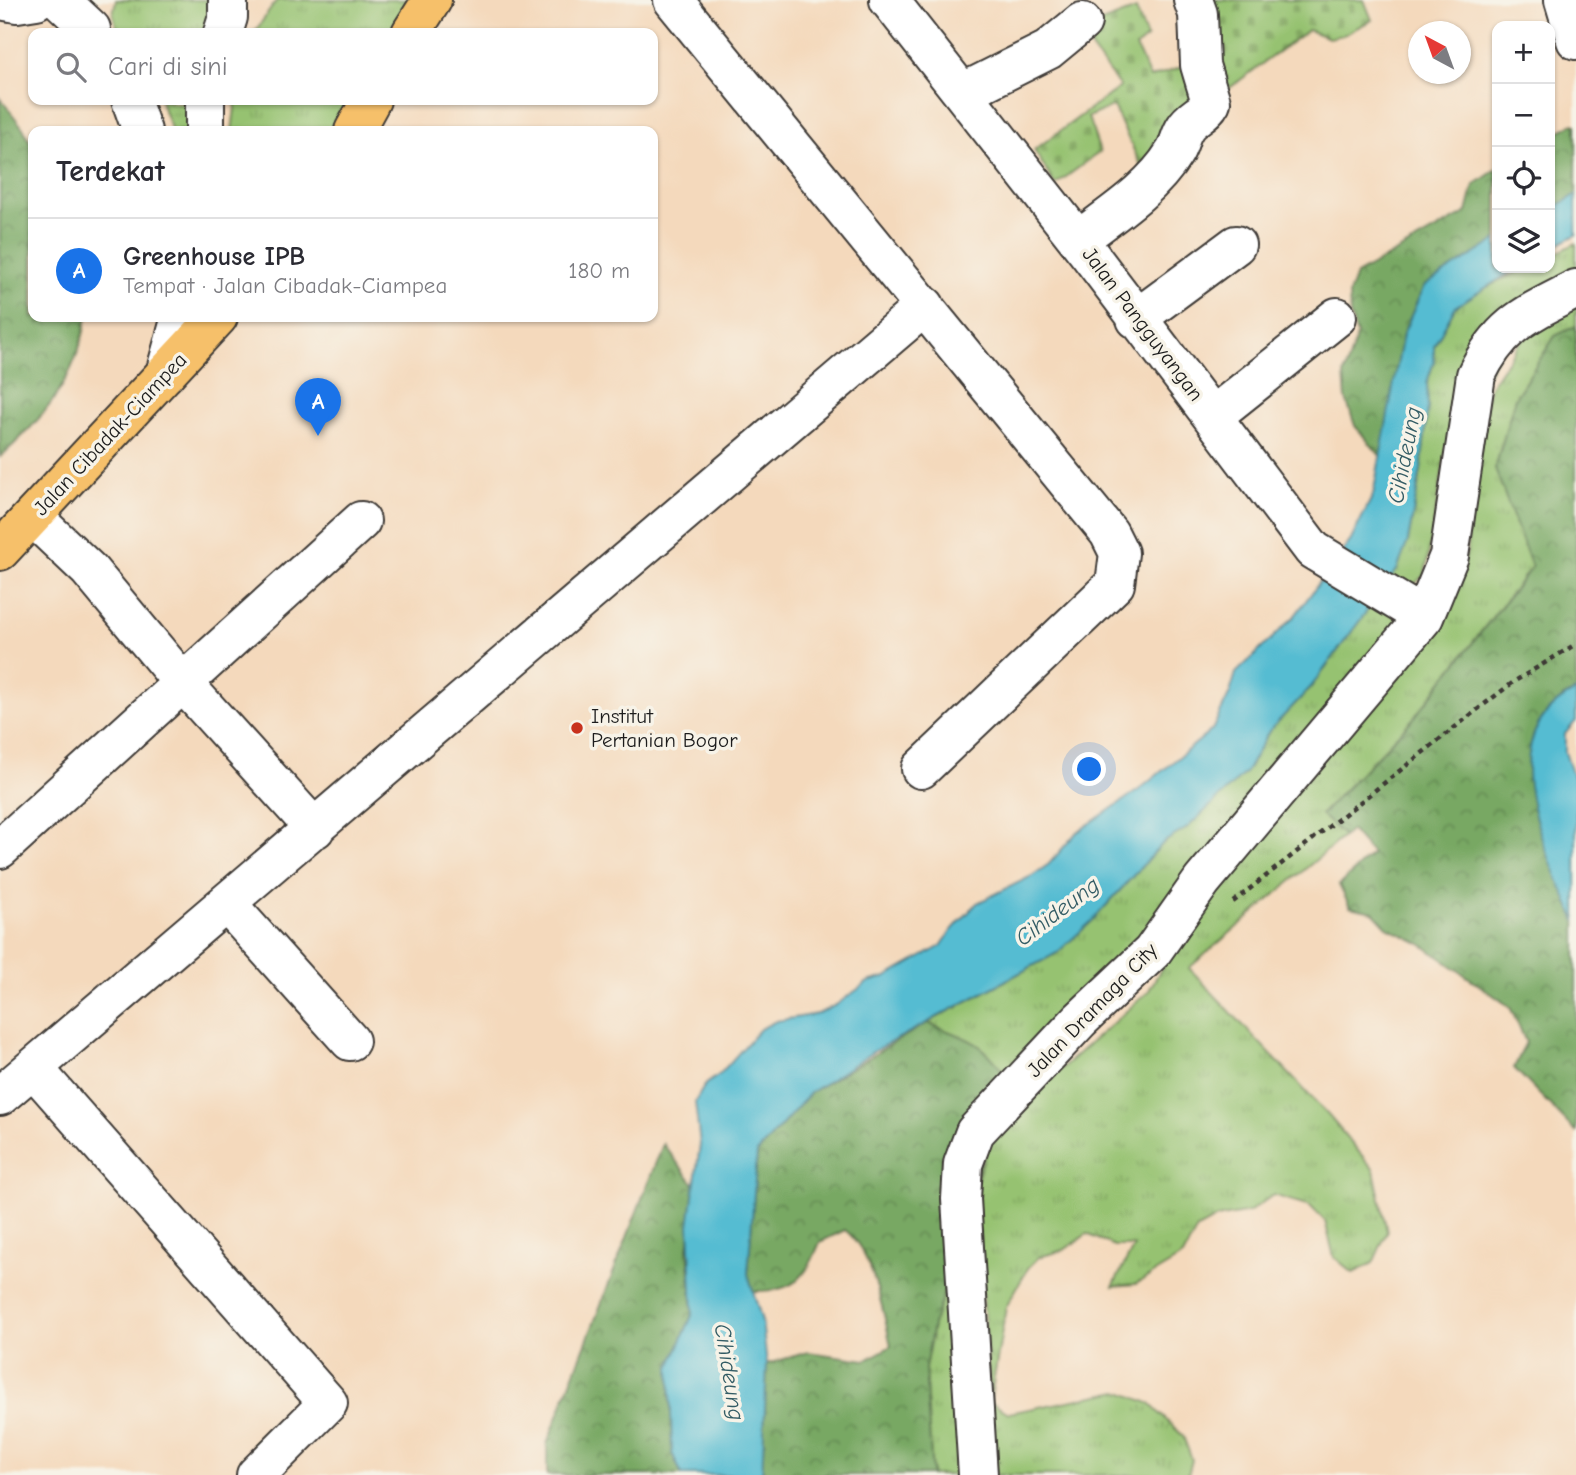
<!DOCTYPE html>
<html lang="id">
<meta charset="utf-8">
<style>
:root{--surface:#fff;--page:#f2f2f3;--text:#2b2b33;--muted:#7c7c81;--line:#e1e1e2;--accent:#1a73e8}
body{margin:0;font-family:"Comic Neue",sans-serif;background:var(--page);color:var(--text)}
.controls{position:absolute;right:21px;top:21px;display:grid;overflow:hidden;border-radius:14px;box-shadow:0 2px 5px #0004}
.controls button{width:63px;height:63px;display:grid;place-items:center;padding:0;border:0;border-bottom:2px solid var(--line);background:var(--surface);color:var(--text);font:35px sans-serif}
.compass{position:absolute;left:1408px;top:21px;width:63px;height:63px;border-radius:50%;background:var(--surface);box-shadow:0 2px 5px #0004;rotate:319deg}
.you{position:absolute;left:1090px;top:770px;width:24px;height:24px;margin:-18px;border:5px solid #fff;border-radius:50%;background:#1a73e8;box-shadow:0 0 0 10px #1a73e833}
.badge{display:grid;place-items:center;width:46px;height:46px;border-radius:50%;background:var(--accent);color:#fff;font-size:23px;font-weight:700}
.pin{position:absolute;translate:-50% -58px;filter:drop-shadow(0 2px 4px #0008)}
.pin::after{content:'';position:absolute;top:37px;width:24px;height:21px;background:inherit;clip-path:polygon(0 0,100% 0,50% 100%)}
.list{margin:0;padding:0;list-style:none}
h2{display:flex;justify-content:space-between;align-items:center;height:91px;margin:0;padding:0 28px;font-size:30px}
h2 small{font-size:23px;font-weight:400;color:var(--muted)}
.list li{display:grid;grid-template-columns:46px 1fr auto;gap:21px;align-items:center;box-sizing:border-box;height:105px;padding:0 28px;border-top:2px solid var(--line)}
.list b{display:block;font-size:26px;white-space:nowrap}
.list p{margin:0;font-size:23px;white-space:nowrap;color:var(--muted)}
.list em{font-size:23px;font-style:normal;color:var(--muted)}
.icon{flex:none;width:38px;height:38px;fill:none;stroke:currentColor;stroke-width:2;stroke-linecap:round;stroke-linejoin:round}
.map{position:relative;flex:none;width:1576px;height:1475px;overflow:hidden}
.search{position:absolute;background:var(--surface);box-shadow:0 2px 5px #0004;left:28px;top:28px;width:630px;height:77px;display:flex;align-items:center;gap:18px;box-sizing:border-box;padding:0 24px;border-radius:14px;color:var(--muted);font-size:26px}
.panel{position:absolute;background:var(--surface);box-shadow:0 2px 5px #0004;left:28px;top:126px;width:630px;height:196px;border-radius:14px}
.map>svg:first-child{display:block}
.grass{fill:url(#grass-tufts);stroke:#596f46;stroke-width:2}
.forest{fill:url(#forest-crowns);stroke:#4a6240;stroke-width:2}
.cemetery{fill:url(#cemetery-stones);stroke:#596f46;stroke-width:2}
.water{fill:#55bcd2;stroke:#386c77;stroke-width:2}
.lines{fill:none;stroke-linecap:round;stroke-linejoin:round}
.minor-casing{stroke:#3c3834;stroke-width:42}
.highway-casing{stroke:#3c3834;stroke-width:42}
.path{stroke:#3c3834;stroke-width:4.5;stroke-dasharray:5 5;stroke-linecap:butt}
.minor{stroke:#fff;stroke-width:38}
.highway{stroke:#f6c06b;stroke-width:38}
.poi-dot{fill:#c8321e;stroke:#f7f3e8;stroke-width:2.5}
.labels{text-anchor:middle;stroke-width:7;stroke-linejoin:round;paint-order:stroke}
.street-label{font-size:21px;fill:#1c1c1c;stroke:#f7f3e8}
.poi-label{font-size:21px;fill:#1c1c1c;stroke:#f7f3e8;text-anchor:start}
.water-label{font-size:23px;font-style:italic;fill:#335c65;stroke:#f7f3e8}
</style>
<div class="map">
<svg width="1576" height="1475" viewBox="0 0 1576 1475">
<defs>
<pattern id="grass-tufts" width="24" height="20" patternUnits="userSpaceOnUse" patternTransform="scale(1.75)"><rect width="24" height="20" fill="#96c271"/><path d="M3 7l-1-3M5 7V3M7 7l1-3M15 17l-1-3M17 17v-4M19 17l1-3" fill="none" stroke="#81a661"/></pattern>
<pattern id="forest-crowns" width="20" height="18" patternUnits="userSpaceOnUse" patternTransform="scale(1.75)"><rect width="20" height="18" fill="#78a863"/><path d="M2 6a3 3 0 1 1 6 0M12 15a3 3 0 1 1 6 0" fill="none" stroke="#628851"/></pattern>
<pattern id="cemetery-stones" width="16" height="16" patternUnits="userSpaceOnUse" patternTransform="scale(1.75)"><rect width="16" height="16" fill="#96c271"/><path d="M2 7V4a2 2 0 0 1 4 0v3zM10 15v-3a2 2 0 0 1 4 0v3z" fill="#81a661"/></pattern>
</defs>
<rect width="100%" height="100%" fill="#f7f3e8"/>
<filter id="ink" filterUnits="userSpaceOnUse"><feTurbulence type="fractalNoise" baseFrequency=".0143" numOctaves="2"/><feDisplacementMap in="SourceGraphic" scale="14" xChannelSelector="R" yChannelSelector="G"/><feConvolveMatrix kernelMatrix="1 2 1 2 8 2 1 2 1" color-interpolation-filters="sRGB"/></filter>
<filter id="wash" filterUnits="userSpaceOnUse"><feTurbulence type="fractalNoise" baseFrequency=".00686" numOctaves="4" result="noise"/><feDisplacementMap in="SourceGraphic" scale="28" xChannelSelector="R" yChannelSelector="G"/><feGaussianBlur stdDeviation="1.57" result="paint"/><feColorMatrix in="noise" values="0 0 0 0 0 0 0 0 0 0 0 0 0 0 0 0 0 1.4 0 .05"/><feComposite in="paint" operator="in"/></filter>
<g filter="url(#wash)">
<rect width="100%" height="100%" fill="#f4d9bc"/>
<!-- grass -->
<path class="grass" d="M 116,0 L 220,0 L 217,33 L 118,33 L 113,13 Z
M 277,0 L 410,0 L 395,33 L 254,33 Z
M 160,100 L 179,104 L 187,100 L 198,131 L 172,131 Z
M 236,100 L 352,100 L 332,131 L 232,131 Z
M 1576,243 L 1576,272 L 1530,297 L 1446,451 L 1425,574 L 1416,583 L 1405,587 L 1390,580 L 1408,541 L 1421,470 L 1428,406 L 1427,383 L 1434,361 L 1434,346 L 1455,307 L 1465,298 L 1525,268 L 1550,268 L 1550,256 Z
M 1576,306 L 1576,326 L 1555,336 L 1515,398 L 1495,469 L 1532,566 L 1413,719 L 1321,814 L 1344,836 L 1189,968 L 1328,1115 L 1374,1170 L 1387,1232 L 1373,1263 L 1353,1273 L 1334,1257 L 1325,1221 L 1310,1206 L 1273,1195 L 1249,1212 L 1217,1218 L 1197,1229 L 1183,1256 L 1136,1284 L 1113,1286 L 1134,1246 L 1114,1246 L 1087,1234 L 1064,1250 L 1039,1257 L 1028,1268 L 1006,1307 L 990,1402 L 1009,1413 L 1119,1391 L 1149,1403 L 1183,1436 L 1192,1460 L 1188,1475 L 996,1475 L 975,1185 L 989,1143 L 1045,1083 L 1148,992 L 1194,910 L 1360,714 L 1447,604 L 1467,553 L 1471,478 L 1489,388 L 1522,339 Z
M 1372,604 L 1393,611 L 1399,627 L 1229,836 L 1095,986 L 1004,1073 C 980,1038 964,1038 927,1023 L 1057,953 L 1092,921 L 1164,842 L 1187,828 L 1246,772 L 1269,731 L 1311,687 Z
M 950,1274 L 963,1475 L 932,1475 L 925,1368 L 933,1325 Z"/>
<!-- forest -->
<path class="forest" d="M 0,98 L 23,128 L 33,148 L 33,317 L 87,317 C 76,378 46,417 0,457 Z
M 1573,124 L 1576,125 L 1576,195 L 1550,210 L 1550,136 Z
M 1497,169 L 1497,240 L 1424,286 L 1403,334 L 1382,458 L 1355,426 L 1346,399 L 1344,374 L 1357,335 L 1350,315 L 1349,294 L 1356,275 L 1467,212 L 1474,185 Z
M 1576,326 L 1576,691 L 1562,698 L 1546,848 L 1576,921 L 1576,1132 L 1514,1068 L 1526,1042 L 1510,1007 L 1421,944 L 1387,927 L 1373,912 L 1350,907 L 1339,885 L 1372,854 L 1351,830 L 1344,836 L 1321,815 L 1413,719 L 1532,567 L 1495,469 L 1515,398 L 1555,336 Z
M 927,1023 C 964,1038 980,1038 1004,1073 L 950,1274 L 933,1325 L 925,1368 L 932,1475 L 762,1475 L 767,1364 L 808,1352 L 866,1360 L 891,1346 C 883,1311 873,1252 845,1230 L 820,1242 C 805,1279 795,1292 753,1291 L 748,1274 L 757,1153 L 811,1092 Z
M 663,1144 L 697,1188 L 688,1248 L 693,1313 L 670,1367 L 672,1453 L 682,1475 L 547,1475 L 547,1444 Z"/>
<!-- cemetery -->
<path class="cemetery" d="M 1203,0 L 1364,0 L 1372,20 L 1343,35 L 1329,38 L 1308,30 L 1216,98 Z
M 1136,9 L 1147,38 L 1136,47 L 1150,78 L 1194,63 L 1208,97 L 1146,176 L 1113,106 L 1088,117 L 1100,152 L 1055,185 L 1034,150 L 1120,87 L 1091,48 L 1091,26 Z"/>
<!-- water -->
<path class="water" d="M 1576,195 L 1576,235 L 1550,249 L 1550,210 Z
M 1497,240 L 1497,268 L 1517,268 L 1455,307 L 1434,346 L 1434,361 L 1427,383 L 1428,406 L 1421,470 L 1408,541 L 1397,570 L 1311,687 L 1269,731 L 1246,772 L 1187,828 L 1164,842 L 1092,921 L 1057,953 L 874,1051 L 811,1092 L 757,1153 L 748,1274 L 762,1321 L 767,1364 L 762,1475 L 682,1475 L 672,1453 L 670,1367 L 693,1313 L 689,1225 L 700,1145 L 695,1102 L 705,1085 L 720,1074 L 760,1029 L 776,1021 L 818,1014 L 836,1005 L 868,982 L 886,977 L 941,946 L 952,930 L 977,903 L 1032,876 L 1049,864 L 1076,833 L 1140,789 L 1212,730 L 1230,693 L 1236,673 L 1293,618 L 1351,540 L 1373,495 L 1403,334 L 1424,286 Z
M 1576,691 L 1576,721 L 1565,734 L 1565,752 L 1576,785 L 1576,921 C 1549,856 1483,735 1576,691 Z"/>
</g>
<g filter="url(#ink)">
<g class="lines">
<defs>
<path id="minor" d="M 0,0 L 17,3 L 36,0
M 60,0 L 91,29
M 673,0 L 1109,533 L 1119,553 L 1115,584 L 921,769
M 889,0 L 1089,254 L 1313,550 L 1424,617
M 1564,0 L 1576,40
M 223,33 L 228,17 L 228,0
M 964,92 L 1048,50 L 1082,22
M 131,100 L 142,131
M 205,131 L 205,100
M 1078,240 C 1111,215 1152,189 1174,153 C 1179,146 1180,135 1185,128 C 1191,117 1205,114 1211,102 L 1200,65 L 1198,14 L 1193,0
M 1136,319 L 1236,245
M 165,374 L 181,317
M 1213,416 L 1337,317
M 34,518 L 89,570 L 183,683 L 315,829
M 0,849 L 361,521
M 228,905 L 350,1041
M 35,1070 L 328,1403 L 256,1475
M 0,1096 L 925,306
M 978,1475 L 961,1199 L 963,1164 L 975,1132 L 1080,1020 L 1152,952 L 1202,881 L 1424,617 L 1449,556 L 1476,375 C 1501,323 1528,314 1576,289"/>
<path id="highway" d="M 411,33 L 432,0
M 354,131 L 371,100
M 0,551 L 218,317"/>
</defs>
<!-- minor casing -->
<use href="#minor" class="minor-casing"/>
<!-- highway casing -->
<use href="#highway" class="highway-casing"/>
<!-- path -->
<path class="path" d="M 1233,902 L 1482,706 L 1515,681 L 1576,644"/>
<!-- minor -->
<use href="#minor" class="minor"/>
<!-- highway -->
<use href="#highway" class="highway"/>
</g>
</g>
<!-- markers -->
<circle class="poi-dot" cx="577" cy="728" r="7"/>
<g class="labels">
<!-- street labels -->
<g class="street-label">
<text transform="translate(1143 324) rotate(53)" y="7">Jalan Pangguyangan</text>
<text transform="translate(110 434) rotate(-47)" y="7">Jalan Cibadak-Ciampea</text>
<text transform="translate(1092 1010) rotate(-46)" y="7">Jalan Dramaga City</text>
</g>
<!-- poi labels -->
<g class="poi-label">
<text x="591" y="723">Institut<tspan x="591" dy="24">Pertanian Bogor</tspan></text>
</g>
<!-- water labels -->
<g class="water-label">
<text transform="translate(1404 455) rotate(-79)" y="8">Cihideung</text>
<text transform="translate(1057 911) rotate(-37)" y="8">Cihideung</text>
<text transform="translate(730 1372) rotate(81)" y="8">Cihideung</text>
</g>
</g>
</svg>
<div class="controls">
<button>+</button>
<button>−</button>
<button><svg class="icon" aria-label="locate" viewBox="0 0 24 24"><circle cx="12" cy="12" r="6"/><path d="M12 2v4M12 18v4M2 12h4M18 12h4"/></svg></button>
<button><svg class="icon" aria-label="layers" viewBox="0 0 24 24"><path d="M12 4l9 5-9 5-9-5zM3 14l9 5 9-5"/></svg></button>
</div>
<svg class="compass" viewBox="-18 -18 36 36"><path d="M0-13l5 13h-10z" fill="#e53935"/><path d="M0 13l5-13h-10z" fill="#7c7c81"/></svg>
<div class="you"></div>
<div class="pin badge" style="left:318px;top:436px">A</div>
<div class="search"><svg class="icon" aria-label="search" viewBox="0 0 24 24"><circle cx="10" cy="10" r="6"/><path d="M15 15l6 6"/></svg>Cari di sini</div>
<section class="panel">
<h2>Terdekat<small></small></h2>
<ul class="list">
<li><span class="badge">A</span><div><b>Greenhouse IPB</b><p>Tempat · Jalan Cibadak-Ciampea</p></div><em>180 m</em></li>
</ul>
</section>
</div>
